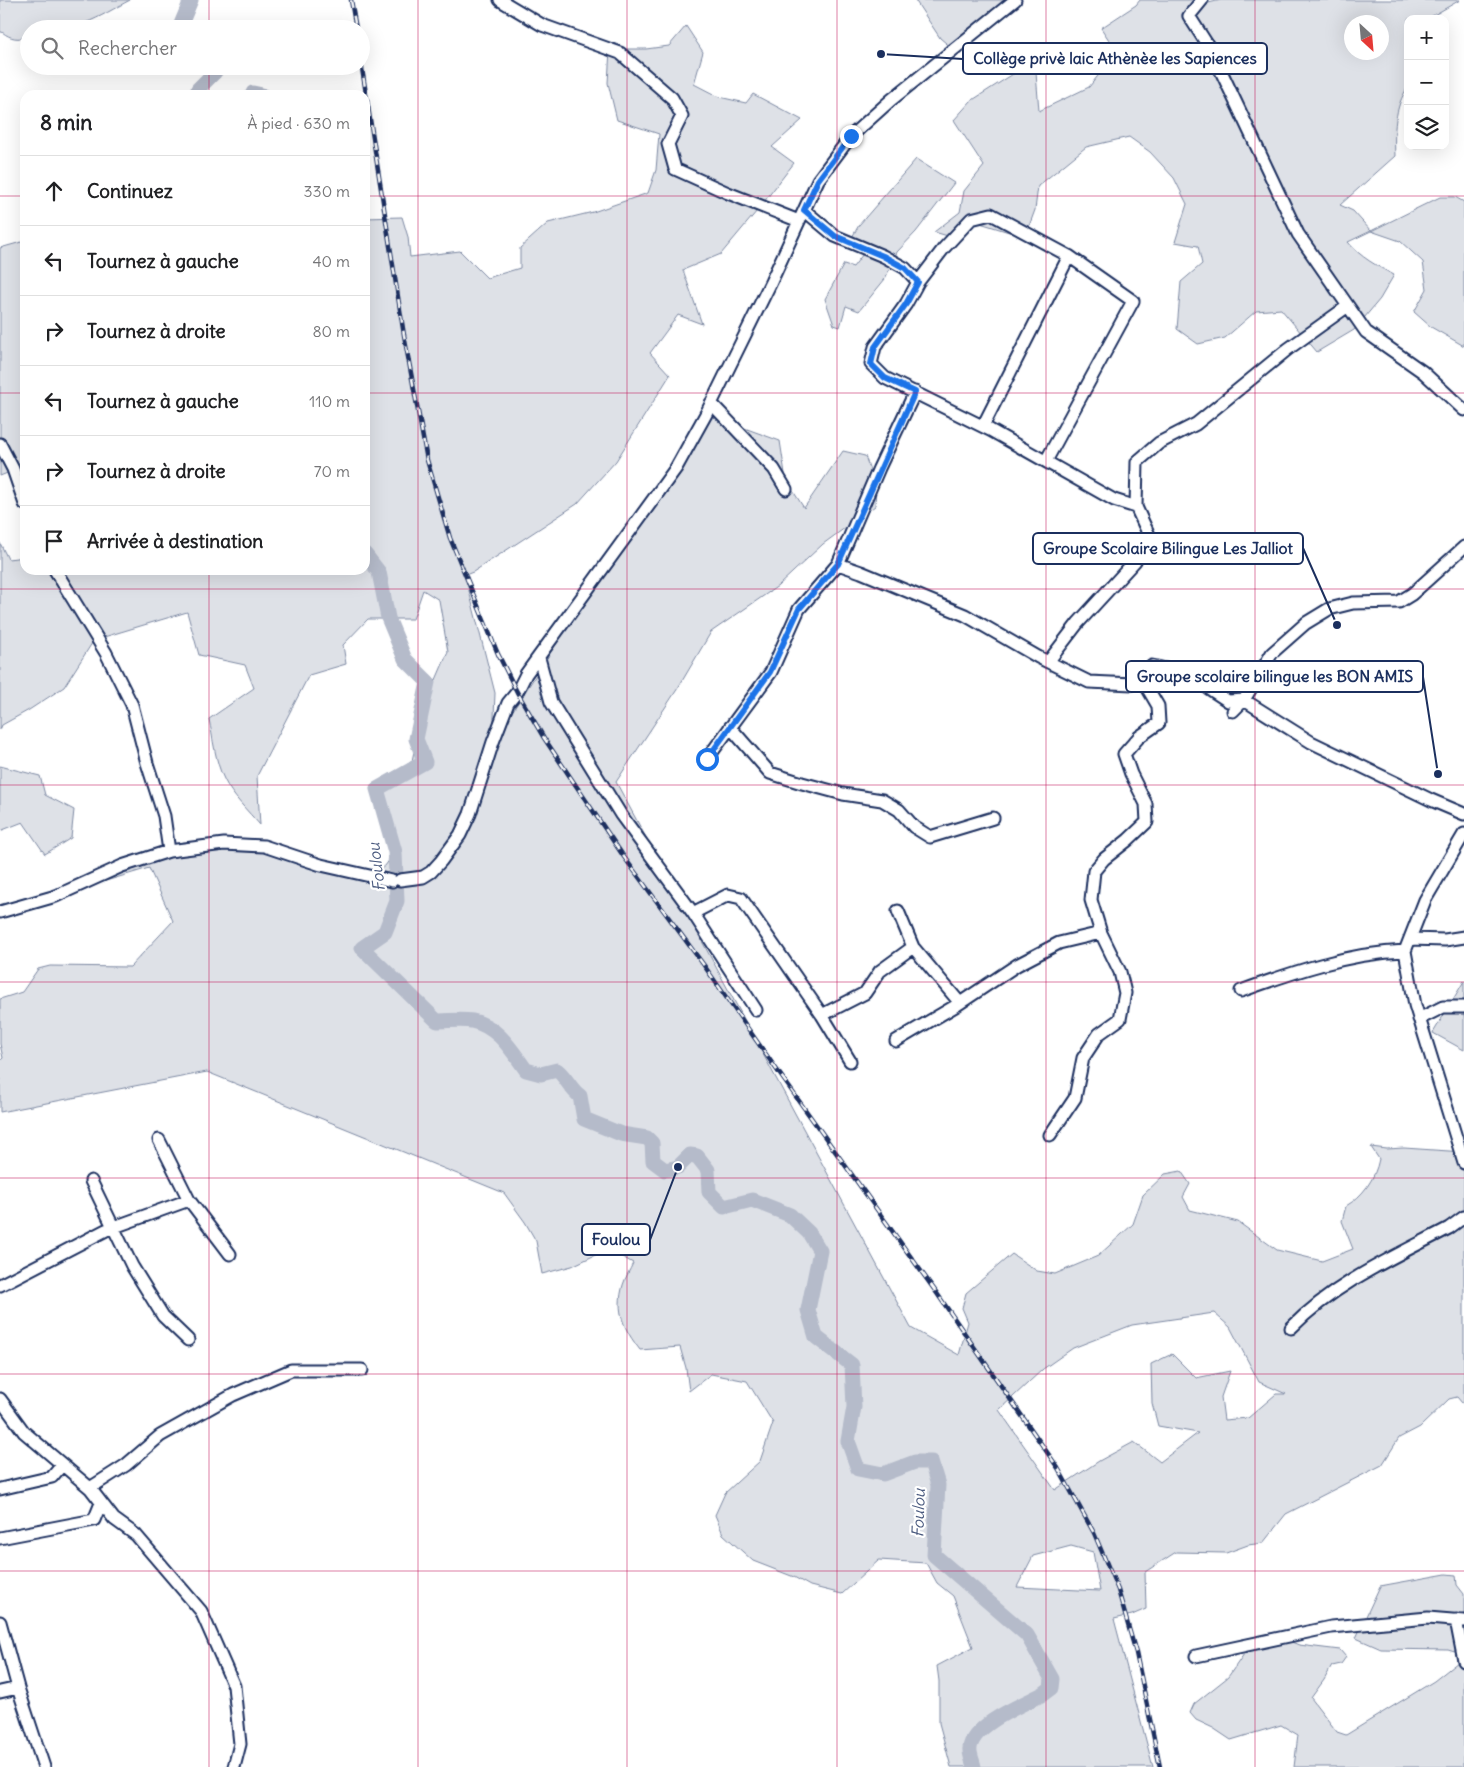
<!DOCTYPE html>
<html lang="fr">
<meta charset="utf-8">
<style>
:root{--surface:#fff;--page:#f6f6f6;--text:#202124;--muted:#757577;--line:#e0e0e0}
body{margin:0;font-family:Delius,sans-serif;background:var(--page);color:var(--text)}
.controls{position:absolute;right:15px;top:15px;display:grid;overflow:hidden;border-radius:10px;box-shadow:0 5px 20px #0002}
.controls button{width:45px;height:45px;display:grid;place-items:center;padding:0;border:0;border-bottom:1px solid var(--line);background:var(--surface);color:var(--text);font:25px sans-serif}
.compass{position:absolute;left:1344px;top:15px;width:45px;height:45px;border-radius:50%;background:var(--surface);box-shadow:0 5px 20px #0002;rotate:154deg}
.stop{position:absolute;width:15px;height:15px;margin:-11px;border:4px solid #1a73e8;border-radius:50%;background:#fff}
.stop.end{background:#1a73e8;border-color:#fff;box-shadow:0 1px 5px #0008}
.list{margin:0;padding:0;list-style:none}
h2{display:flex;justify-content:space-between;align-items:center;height:65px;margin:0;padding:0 20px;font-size:21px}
h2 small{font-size:16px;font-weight:400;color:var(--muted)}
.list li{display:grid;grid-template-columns:32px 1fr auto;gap:15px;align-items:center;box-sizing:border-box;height:70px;padding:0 20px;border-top:1px solid var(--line)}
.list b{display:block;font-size:19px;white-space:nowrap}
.list em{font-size:16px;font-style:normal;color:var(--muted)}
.icon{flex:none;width:28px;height:28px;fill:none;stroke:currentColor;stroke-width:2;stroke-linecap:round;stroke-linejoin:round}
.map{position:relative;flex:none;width:1464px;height:1767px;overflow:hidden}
.search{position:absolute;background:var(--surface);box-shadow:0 5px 20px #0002;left:20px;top:20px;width:350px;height:55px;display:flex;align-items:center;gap:12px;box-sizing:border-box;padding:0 18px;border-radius:28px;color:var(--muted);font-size:19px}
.panel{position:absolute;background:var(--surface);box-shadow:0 5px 20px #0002;left:20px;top:90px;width:350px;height:485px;border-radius:15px}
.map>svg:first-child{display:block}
.green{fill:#dee1e7;stroke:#7c88a2;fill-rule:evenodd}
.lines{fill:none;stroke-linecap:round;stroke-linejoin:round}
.river{stroke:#b5bbca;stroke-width:15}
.minor-casing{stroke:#1b2f5e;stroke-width:15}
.minor{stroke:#fff;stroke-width:11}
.rail-casing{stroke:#1b2f5e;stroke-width:4.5}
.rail{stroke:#fff;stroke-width:2.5;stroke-dasharray:8;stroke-linecap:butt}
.route{stroke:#1a73e8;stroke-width:6}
.grid{fill:none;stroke:#c2185b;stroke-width:1;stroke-opacity:0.55}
.labels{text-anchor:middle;stroke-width:4.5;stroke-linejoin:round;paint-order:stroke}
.water-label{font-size:16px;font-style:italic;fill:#49597e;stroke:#fff}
.leader{fill:none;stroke:#1b2f5e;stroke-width:2}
.callout-dot{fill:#1b2f5e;stroke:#fff;stroke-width:2}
.callout{fill:#fff;stroke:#1b2f5e;stroke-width:2}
.callout-label{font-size:16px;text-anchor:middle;font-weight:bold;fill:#1b2f5e}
</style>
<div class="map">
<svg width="1464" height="1767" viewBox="0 0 1464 1767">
<rect width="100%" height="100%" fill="#fff"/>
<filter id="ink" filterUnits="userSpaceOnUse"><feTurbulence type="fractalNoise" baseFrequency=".02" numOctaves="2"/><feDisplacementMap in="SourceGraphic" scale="10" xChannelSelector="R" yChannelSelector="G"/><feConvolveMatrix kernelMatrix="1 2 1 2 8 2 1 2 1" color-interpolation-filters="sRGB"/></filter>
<g filter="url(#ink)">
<!-- green -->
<path class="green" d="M 0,0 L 130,0 C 100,16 71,37 36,25 L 34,29 L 29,29 L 29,36 C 18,40 11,39 2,32 L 0,32 Z
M 915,0 L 1015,0 L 953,49 L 940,38 Z
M 1140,0 L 1205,0 L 1208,3 L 1221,0 L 1460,0 L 1427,19 L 1408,19 L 1408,87 C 1394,107 1394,132 1395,156 L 1340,205 L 1353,211 L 1371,231 L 1440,197 L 1455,197 L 1464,202 L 1464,346 L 1431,327 L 1414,312 L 1427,289 L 1423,262 L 1400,241 L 1371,231 L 1348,242 C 1360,257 1377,266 1394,275 L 1380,299 L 1354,330 L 1317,352 L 1281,309 L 1256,311 L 1225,338 L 1198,344 L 1177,329 L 1181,282 L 1202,264 L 1198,246 L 1175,242 L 1187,204 L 1174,178 L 1150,152 L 1129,137 L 1086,147 L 1038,186 L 1035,210 L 1025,237 L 977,222 L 955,238 L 934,232 L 960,212 L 964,191 L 984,166 L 954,120 L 971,101 L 1035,60 L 1039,111 L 1089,87 L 1117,52 L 1101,28 L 1136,5 ZM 1352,22 L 1382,22 L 1382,52 L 1352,52 Z
M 686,26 L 703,52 L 694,84 L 719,97 L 746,103 L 753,94 L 802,120 L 772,147 L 794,163 L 757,211 L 721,254 L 683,270 L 702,324 L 678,315 L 650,353 L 670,375 L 616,461 L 577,504 L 473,572 L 465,575 L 495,693 L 493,741 L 706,414 L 780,441 L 786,480 L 804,508 L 843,451 L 865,456 L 876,487 L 875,506 L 823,544 L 778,586 L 711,632 L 678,688 L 616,782 L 911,1328 L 959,1355 L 968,1322 L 962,1308 L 966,1293 L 1012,1254 L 1037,1271 L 1055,1274 L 1098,1256 L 1133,1224 L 1143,1195 L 1165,1174 L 1181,1171 L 1190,1184 L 1183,1197 L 1190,1210 L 1238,1222 L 1277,1250 L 1322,1261 L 1353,1249 L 1342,1221 L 1346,1206 C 1363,1196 1375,1179 1379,1159 L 1371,1147 L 1387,1149 L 1404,1148 L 1464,1152 L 1464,1403 L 1462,1403 L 1457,1397 L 1449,1399 L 1420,1427 L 1399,1438 L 1382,1465 L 1286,1514 L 1263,1543 L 1248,1545 L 1226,1553 L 1176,1552 L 1145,1572 L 1146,1609 L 1132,1615 L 1114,1619 L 1153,1767 L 951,1767 L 939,1723 L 939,1681 L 937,1666 L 973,1647 L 953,1596 L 937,1583 L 926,1563 L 879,1560 L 842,1594 L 810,1586 L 794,1577 L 753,1561 L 723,1534 L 715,1515 L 725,1493 L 760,1461 L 773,1423 L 747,1381 L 711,1374 L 689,1391 L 686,1368 L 680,1347 L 640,1350 C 624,1329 615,1312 623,1285 C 625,1278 630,1270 633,1263 L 608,1249 L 572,1266 L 542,1274 L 536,1241 L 525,1222 L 504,1193 L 207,1072 L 0,1112 L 0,1061 L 3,1058 L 0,1044 L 0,999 L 22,992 L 38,969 L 50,966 L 130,967 L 173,921 L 149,868 L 56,896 L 169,851 L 264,846 L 371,875 L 385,866 L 395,852 L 377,789 L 391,776 L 412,761 L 428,682 L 435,682 L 448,652 L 439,600 L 423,590 L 413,619 L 368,619 L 343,645 L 346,664 L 309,675 L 257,776 L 260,825 C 248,811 232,796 224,779 C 215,761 213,738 209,719 L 254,688 L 245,665 L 199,655 L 187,612 L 94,640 L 64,687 L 29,710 L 2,725 L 0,730 L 0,543 L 8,559 L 25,557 L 25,570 L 365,570 L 365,218 L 402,217 L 408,237 L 410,257 L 460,251 L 487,278 L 520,268 L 520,248 L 548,223 L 593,212 L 648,193 L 656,170 L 659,134 L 617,120 L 608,83 L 610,49 L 646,49 L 669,46 ZM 1214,1313 L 1230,1327 L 1259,1382 L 1286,1394 L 1276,1394 L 1248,1418 L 1224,1420 L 1221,1397 L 1230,1371 L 1196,1378 L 1172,1354 L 1151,1364 L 1152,1403 L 1158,1426 L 1198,1433 L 1160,1462 L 1134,1442 L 1099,1461 L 1055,1490 L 999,1410 L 1043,1369 L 1073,1348 L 1132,1325 ZM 1071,1546 L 1093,1552 L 1100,1591 L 1017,1587 L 1033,1556 Z
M 916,159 L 954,183 L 916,232 L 897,252 L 885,279 L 859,311 L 846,306 L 840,327 L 834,325 L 825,299 L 844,264 L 853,267 L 866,250 L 851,239 L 859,225 Z
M 25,241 L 25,466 L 0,476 L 0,248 Z
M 0,766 L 40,776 L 45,795 L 74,810 L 71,838 L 45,854 L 23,822 L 0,831 Z
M 1464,981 L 1464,1050 L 1433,1033 Z
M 1446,1574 L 1456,1575 L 1457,1585 L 1464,1594 L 1464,1767 L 1294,1767 L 1298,1735 L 1281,1725 L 1231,1740 L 1213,1728 L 1196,1720 L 1190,1713 L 1194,1704 L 1228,1677 L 1251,1644 L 1270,1633 L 1299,1645 L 1340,1650 L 1346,1657 L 1341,1664 L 1332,1666 L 1324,1680 L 1311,1698 L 1337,1732 L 1346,1735 L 1434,1681 L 1458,1662 L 1458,1653 L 1448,1650 L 1381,1649 L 1356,1638 L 1380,1586 Z"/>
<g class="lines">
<!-- river -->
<path class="river" d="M 179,29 L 191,0
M 200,95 L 198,89 L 215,72 L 215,66
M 252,95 L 253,93 L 262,95
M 365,554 L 379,572 L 388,618 L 405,659 L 428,682 L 416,739 L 425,762 L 377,789 L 395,852 L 397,901 L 385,932 L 362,948 L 437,1021 C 448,1021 461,1019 472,1021 C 498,1026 512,1051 526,1070 L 541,1074 L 557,1070 C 567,1078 570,1089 580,1096 L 584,1119 L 621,1134 L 647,1138 L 652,1143 L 653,1161 L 665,1170 L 678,1167 L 690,1155 L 697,1156 L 708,1170 L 709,1192 L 724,1207 L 752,1200 L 790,1215 L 809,1233 L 820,1251 L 808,1310 L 816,1337 L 852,1365 L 854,1407 L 848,1441 L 858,1469 L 883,1474 L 915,1462 L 931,1462 L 938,1485 L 934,1555 L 1027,1635 L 1052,1679 L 1051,1688 L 1043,1694 C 1024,1704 973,1724 970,1748 C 969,1754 973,1761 974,1767"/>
<defs>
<path id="minor" d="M 500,0 L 542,25 L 620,53 L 672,98 L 682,116 L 668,144 L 675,169 L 728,193 L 799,221
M 1202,0 L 1189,16 L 1212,52 L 1298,234 L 1348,306 L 1366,332 L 1423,372 L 1464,410
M 804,210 L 835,236 L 883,256 L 905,268 L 918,282 L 906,304 L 875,347 L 871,364 L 885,378 L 990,430 L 1114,500 L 1136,507
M 918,282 L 944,248 L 971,219 L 991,214 L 1069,256 L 1133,301 L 1046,461
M 711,403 L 774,469 L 786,489
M 983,426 L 1069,256
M 0,444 L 13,469 L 25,504
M 838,564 L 861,572 L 965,615 L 1038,657 L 1089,682 L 1133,684 L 1152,666 L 1185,673 L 1228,701 L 1244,700 L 1311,742 L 1431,800 L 1464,814
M 55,570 L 106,653 L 132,705 L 147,763 L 164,816 L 169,851
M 539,658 L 551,702 L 621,815 L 693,913 L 756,1010
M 1048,662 L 1078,623 L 1135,561 L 1149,535 L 1136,507 L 1137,462 L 1159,443 L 1196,424 L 1288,349 L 1348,306
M 1233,711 L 1244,700 L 1272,653 L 1306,623 L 1329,609 L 1353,603 L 1399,602 L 1412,594 L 1464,547
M 730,727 L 770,773 L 802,783 L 843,794 L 882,800 L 899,810 L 914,827 L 930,837 L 993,818
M 707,759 L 771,672 L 799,609 L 838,564 L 879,468 L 915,392
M 1464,834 L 1425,900 L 1405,951 L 1415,1005 L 1464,1163
M 400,880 L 423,877 L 431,872 L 441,861 L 460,835 L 470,814 L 493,742 L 508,703 L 517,692 L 526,674 L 676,468 L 706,414 L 771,282 L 818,180 L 851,136 L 891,100 L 1015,0
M 898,911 L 913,947 L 960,1003
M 0,912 L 56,896 L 122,866 L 169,851 L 224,844 L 264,846 L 321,865 L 392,881
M 693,913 L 728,895 L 741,898 L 822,1015 L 850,1061
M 1410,939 L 1445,940 L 1464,937
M 1241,991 C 1293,972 1349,953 1405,951
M 822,1015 L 865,993 L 880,971 L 913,947
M 1419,1019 L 1443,1007 L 1464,1007
M 896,1041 L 957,1005 L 1017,965 L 1059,943 L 1101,933
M 1050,1135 L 1075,1098 L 1083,1058 L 1099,1034 L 1120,1019 L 1125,993 L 1120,972 L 1101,933 L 1091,900 L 1094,871 L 1104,859 L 1128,840 L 1147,822 L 1146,804 L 1131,774 L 1124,754 L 1139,737 L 1159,723 L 1158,706 L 1141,677
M 159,1140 L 189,1200 L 230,1254
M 91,1181 L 132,1266 L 163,1316 L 188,1340
M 0,1285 L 106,1230 L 189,1200
M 1291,1328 C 1335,1283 1394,1257 1449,1228 L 1464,1217
M 0,1399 L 24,1432 L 90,1488 L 114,1519 L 136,1535 L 201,1611 L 234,1686 L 240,1744 L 234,1767
M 90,1488 L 126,1465 L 160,1436 L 233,1395 L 291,1370 L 362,1370
M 0,1489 L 52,1477 L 62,1465
M 0,1538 L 94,1520 L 101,1503
M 1456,1620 L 1464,1661
M 0,1622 L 18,1688 L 44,1767
M 1196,1656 L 1331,1627 L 1428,1618 L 1464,1621
M 0,1692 L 18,1688"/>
</defs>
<!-- minor casing -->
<use href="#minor" class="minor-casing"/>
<!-- minor -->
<use href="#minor" class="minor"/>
<defs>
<path id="rail" d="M 351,0 L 356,29
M 361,62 L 404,335 L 427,460 L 450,538 L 498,654 L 517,692 L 544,738 L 624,857 L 703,964 L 779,1073 L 936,1292 L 1058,1468 L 1094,1533 L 1118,1590 L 1136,1653 L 1160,1767"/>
</defs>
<!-- rail casing -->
<use href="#rail" class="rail-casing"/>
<!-- rail -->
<use href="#rail" class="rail"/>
</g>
</g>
<g class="lines" filter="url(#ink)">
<!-- route -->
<path class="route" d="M 707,759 L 770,672 L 799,609 L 838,564 L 915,392 L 885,378 L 871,364 L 875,347 L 906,304 L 918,282 L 905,268 L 883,256 L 835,236 L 804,210 L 818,180 L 851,136"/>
</g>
<!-- grid -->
<path class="grid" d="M 209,0 L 209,29M 418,0 L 418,1767M 627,0 L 627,1767M 837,0 L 837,1767M 1046,0 L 1046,1767M 1255,0 L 1255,1767M 209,66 L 209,95M 0,196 L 25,196M 365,196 L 1464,196M 0,393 L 25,393M 365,393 L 1464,393M 209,570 L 209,1767M 0,589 L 1464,589M 0,785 L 1464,785M 0,982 L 1464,982M 0,1178 L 1464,1178M 0,1374 L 1464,1374M 0,1571 L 1464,1571"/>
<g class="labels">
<!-- water labels -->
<g class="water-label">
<text transform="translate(376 867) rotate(-97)" y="6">Foulou</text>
<text transform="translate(918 1513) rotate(-88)" y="6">Foulou</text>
</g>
</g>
<!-- callouts -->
<path class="leader" d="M881 54L963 59M1337 625L1303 548M1438 774L1423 677M678 1167L650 1240"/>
<g class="callout-dot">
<circle cx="881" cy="54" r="5"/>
<circle cx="1337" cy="625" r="5"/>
<circle cx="1438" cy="774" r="5"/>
<circle cx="678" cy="1167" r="5"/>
</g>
<g class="callout">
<rect x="963" y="43" width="304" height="31" rx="5"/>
<rect x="1033" y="533" width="270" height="31" rx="5"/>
<rect x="1126" y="661" width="297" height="31" rx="5"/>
<rect x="582" y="1224" width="68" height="31" rx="5"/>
</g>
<g class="callout-label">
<text x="1115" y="64">Collège privè laic Athènèe les Sapiences</text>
<text x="1168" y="554">Groupe Scolaire Bilingue Les Jalliot</text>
<text x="1275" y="682">Groupe scolaire bilingue les BON AMIS</text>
<text x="616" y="1245">Foulou</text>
</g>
</svg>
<div class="controls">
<button>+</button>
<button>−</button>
<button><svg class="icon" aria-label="layers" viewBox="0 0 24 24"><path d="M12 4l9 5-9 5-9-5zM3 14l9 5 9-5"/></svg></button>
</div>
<svg class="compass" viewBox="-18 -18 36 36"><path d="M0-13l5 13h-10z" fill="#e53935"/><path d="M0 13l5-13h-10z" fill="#757577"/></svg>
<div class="stop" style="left:707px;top:759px"></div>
<div class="stop end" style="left:851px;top:136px"></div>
<div class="search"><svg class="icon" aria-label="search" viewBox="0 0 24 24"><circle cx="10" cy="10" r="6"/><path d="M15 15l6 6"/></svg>Rechercher</div>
<section class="panel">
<h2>8 min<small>À pied · 630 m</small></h2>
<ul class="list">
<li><svg class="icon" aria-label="ahead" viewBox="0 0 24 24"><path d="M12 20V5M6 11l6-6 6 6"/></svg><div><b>Continuez</b></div><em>330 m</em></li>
<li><svg class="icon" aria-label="left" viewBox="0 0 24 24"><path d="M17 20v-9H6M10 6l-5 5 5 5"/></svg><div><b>Tournez à gauche</b></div><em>40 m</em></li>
<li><svg class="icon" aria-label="right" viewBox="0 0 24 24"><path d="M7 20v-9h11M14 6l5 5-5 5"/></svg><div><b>Tournez à droite</b></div><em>80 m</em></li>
<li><svg class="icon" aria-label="left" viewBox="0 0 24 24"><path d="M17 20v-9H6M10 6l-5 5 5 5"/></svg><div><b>Tournez à gauche</b></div><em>110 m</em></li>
<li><svg class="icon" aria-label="right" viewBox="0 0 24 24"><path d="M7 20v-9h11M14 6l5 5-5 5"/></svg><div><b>Tournez à droite</b></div><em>70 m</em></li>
<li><svg class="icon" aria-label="arrive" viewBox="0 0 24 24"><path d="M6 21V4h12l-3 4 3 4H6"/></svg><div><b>Arrivée à destination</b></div></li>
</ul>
</section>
</div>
